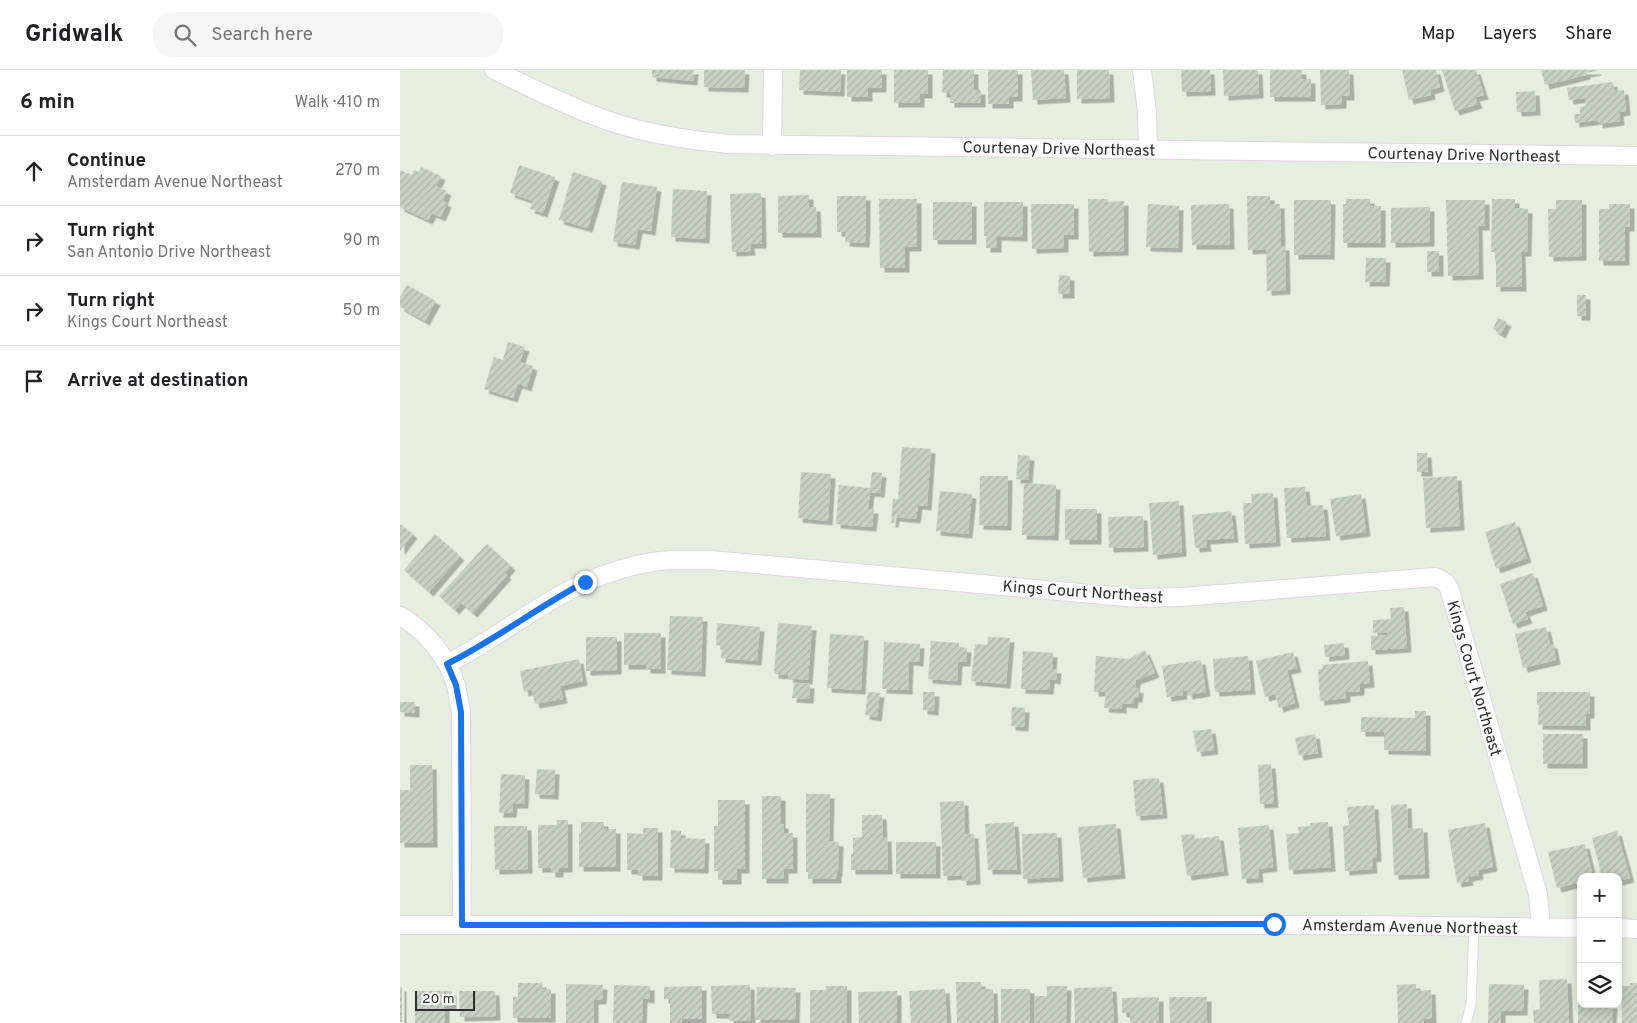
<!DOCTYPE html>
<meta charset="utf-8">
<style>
:root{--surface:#fff;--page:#f6f6f6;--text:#202124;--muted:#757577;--line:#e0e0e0}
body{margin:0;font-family:Overpass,sans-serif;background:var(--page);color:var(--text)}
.controls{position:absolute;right:15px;bottom:15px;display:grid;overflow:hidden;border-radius:10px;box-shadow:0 2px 12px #0003}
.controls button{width:45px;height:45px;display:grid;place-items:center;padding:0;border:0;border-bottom:1px solid var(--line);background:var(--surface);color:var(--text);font:25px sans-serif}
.scale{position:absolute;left:15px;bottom:12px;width:60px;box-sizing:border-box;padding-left:5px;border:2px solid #2d2d2d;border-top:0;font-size:14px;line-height:18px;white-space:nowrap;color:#2d2d2d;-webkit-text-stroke:4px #fff;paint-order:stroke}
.stop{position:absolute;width:15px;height:15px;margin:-11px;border:4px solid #1a73e8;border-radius:50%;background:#fff}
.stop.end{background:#1a73e8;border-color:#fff;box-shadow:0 1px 5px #0008}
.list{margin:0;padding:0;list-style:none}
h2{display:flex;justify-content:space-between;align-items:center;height:65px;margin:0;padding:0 20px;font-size:21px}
h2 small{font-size:16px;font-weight:400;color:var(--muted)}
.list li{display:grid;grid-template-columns:32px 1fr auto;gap:15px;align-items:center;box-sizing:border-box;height:70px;padding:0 20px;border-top:1px solid var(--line)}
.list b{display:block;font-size:19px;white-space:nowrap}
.list p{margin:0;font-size:16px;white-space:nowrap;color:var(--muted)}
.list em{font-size:16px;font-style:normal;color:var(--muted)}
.icon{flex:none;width:28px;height:28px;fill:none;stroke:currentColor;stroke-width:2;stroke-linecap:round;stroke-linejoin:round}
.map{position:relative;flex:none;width:1237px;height:953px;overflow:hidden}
header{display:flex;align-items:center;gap:30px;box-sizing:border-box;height:70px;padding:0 25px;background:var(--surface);border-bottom:1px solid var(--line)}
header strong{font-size:24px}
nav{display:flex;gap:28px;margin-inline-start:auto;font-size:18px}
.search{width:350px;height:45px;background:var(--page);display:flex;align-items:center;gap:12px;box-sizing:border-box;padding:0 18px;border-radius:20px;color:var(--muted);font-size:19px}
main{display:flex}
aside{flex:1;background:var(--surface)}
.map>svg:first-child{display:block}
.building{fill:url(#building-hatch);filter:url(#shadow)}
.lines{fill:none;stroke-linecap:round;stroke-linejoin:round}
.service-casing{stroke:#e2d4e5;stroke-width:11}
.minor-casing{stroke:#e2d4e5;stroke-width:20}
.service{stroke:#fff;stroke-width:9}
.minor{stroke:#fff;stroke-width:18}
.route{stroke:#1a73e8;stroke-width:6}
.labels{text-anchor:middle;stroke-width:4;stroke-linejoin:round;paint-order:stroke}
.street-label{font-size:16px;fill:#2d2d2d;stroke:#fff}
</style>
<header>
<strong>Gridwalk</strong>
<div class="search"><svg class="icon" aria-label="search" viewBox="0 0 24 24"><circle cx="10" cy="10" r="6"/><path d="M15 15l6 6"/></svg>Search here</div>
<nav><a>Map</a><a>Layers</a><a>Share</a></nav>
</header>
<main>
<aside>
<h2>6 min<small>Walk · 410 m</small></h2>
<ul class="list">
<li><svg class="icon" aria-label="ahead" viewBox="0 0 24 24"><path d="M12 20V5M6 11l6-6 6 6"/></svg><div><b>Continue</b><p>Amsterdam Avenue Northeast</p></div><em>270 m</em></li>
<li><svg class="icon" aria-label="right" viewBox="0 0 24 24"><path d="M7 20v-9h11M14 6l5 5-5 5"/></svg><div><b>Turn right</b><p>San Antonio Drive Northeast</p></div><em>90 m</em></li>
<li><svg class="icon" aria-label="right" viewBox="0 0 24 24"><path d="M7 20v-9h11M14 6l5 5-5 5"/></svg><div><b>Turn right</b><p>Kings Court Northeast</p></div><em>50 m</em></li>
<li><svg class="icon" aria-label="arrive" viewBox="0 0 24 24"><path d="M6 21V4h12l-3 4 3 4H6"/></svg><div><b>Arrive at destination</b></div></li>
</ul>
</aside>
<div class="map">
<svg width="1237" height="953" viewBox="0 0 1237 953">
<defs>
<pattern id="building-hatch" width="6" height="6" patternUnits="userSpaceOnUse" patternTransform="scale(1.25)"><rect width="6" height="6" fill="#c8d1c4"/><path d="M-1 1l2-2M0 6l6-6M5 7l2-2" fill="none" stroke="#acb4a9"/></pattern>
<filter id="shadow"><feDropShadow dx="4.5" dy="4.5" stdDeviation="0" flood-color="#0004"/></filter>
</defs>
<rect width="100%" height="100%" fill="#e5eedf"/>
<!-- building -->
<path class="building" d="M 252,0 L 294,0 L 293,11 L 252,7 Z
M 304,0 L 345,0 L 344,18 L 304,17 Z
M 400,0 L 441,0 L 440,22 L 399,20 Z
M 447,0 L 482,0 L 482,18 L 468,18 L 468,27 L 447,27 Z
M 494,0 L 528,0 L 528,24 L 520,24 L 520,33 L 494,33 Z
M 543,0 L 574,0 L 574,20 L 581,20 L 581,33 L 550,33 L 550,23 L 542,23 Z
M 588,0 L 618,0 L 618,27 L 609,27 L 609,34 L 588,34 Z
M 631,0 L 664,0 L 666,28 L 633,30 Z
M 677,0 L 709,0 L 710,28 L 677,29 Z
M 781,0 L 810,0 L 811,21 L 782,22 Z
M 823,0 L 858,0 L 859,24 L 824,26 Z
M 870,0 L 902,0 L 902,9 L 911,9 L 911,27 L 870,27 Z
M 920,0 L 949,0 L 950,26 L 942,26 L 942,34 L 921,35 Z
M 1002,0 L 1036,0 L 1040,17 L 1030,20 L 1031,25 L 1009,30 Z
M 1042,0 L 1076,0 L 1084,25 L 1075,27 L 1078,34 L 1055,41 Z
M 1141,0 L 1197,0 L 1197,1 L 1186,3 L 1186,5 L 1145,15 Z
M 1213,12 L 1214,21 L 1224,20 L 1226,41 L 1219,42 L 1220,51 L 1198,54 L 1198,50 L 1175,53 L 1174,44 L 1180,44 L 1180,37 L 1186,36 L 1185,28 L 1169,30 L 1167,18 Z
M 1135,21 L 1136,41 L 1117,42 L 1116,22 Z
M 119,95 L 155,107 L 143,143 L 130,139 L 133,131 L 110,123 Z
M 21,97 L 41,106 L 36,116 L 47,121 L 43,131 L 47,133 L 41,147 L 32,143 L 28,150 L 0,137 L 0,100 L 12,105 L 14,100 L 19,102 Z
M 173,102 L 202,111 L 188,158 L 159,150 Z
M 222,112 L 257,117 L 251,161 L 238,159 L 235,175 L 213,172 Z
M 273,119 L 307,121 L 305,169 L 271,167 Z
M 361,123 L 362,174 L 350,174 L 351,181 L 332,182 L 330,124 Z
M 409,125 L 409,137 L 416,137 L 417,163 L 378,163 L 378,126 Z
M 437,126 L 466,126 L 466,156 L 465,173 L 445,172 L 446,162 L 437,162 Z
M 847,126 L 870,126 L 870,134 L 880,134 L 881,176 L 885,176 L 886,220 L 867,221 L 866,179 L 848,180 Z
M 479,129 L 517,129 L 517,177 L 505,177 L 505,198 L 480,198 Z
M 688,129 L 708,129 L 708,132 L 724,131 L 724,181 L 689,182 Z
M 946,129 L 970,129 L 970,136 L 981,136 L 981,173 L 943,173 L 943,134 L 946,134 Z
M 1092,129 L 1115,129 L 1115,138 L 1128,139 L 1127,182 L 1121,182 L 1122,217 L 1096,217 L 1096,191 L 1095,191 L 1095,182 L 1091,182 Z
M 894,130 L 931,130 L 930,185 L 894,185 Z
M 1046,130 L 1085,130 L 1085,156 L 1078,156 L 1079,205 L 1048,206 Z
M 1156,130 L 1182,130 L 1182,186 L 1149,187 L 1148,139 L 1156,139 Z
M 533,132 L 572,132 L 572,170 L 533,170 Z
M 584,132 L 623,132 L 623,167 L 597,166 L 597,178 L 586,178 L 586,166 L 584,166 Z
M 631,134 L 674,134 L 674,165 L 664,165 L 664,178 L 632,179 Z
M 748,134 L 779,136 L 778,178 L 746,177 Z
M 829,134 L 830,175 L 792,175 L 791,135 Z
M 1209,134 L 1230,134 L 1230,157 L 1225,157 L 1225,191 L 1199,191 L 1199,139 L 1209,139 Z
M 1030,137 L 1030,172 L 991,173 L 991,138 Z
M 1027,181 L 1039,181 L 1039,202 L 1027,202 Z
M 966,188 L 986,188 L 985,212 L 965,212 Z
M 659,205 L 670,206 L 670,224 L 658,224 Z
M 7,215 L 36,231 L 25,251 L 0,237 L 0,227 Z
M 1177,225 L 1186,225 L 1186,246 L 1177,246 Z
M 1098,248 L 1107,252 L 1101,264 L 1093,259 Z
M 108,272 L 125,277 L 120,292 L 133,296 L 127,317 L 118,314 L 113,328 L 84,319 L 94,287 L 103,290 Z
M 502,377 L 531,379 L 527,436 L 518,435 L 516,449 L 495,447 L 494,453 L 491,453 L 493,429 L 498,429 Z
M 1017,383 L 1027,383 L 1028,402 L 1017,402 Z
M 618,385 L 630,386 L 628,410 L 616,409 Z
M 401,402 L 431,404 L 428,451 L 398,448 Z
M 472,402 L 482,403 L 480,423 L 470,422 L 468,439 L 474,439 L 472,457 L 436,454 L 439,415 L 470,418 Z
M 580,406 L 608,406 L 607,456 L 579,455 Z
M 1057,406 L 1060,456 L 1026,458 L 1023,408 Z
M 624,413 L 656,415 L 654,466 L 622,465 Z
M 905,417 L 907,436 L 923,435 L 926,466 L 887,468 L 884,418 Z
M 540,421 L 572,424 L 568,464 L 536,461 Z
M 873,423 L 876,472 L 845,474 L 843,433 L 852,433 L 851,424 Z
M 961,424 L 966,462 L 936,466 L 930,429 Z
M 779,431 L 782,482 L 753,485 L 749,433 Z
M 665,439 L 697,439 L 697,470 L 665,470 Z
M 831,441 L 834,468 L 806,470 L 807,477 L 795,478 L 792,445 Z
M 743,446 L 744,477 L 709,478 L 708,447 Z
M 1115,452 L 1127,488 L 1096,499 L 1085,462 Z
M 0,454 L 13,464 L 0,481 Z
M 35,464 L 60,486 L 29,522 L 4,500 Z
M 87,474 L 111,496 L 105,503 L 107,505 L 73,543 L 61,533 L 55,540 L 39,526 Z
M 1133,503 L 1143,536 L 1125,542 L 1128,549 L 1113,554 L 1100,514 Z
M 1004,537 L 1007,578 L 971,580 L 971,566 L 987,565 L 987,562 L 973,563 L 973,550 L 991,549 L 990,538 Z
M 270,546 L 303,547 L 301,602 L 267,600 Z
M 317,553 L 360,557 L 357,591 L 321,588 L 322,576 L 316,575 Z
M 378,553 L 412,556 L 408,610 L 388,608 L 389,605 L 374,604 Z
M 1146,557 L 1150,574 L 1153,574 L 1156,590 L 1123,598 L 1115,564 Z
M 224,563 L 261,563 L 261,599 L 246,599 L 246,595 L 224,595 Z
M 430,564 L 464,566 L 461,620 L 427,618 Z
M 186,567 L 217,567 L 217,600 L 186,601 Z
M 588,567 L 610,568 L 606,614 L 571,611 L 575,574 L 587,575 Z
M 531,571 L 559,573 L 559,577 L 567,578 L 566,592 L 558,592 L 557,611 L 528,609 Z
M 484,572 L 520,574 L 519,592 L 509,591 L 508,620 L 482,619 Z
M 944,573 L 945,585 L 925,587 L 924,575 Z
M 745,580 L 755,603 L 736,610 L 735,618 L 739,619 L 738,628 L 734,628 L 733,634 L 722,633 L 722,639 L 704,638 L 706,622 L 694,622 L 696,586 L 729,589 Z
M 623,581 L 653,583 L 652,599 L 657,599 L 656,610 L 650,609 L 649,620 L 621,619 Z
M 893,582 L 897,598 L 887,600 L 895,633 L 879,638 L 875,624 L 865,627 L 856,591 Z
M 848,586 L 851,620 L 815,622 L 813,589 Z
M 179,589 L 183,611 L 160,616 L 163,629 L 135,634 L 132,620 L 124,622 L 120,601 Z
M 801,590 L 806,622 L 788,625 L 787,620 L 782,621 L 783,625 L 767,627 L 762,596 Z
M 968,591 L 970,613 L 960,614 L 960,621 L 946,622 L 946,628 L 920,631 L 918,599 L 923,599 L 922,595 Z
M 394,613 L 410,614 L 409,629 L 392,628 Z
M 468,622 L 480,623 L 477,647 L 465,645 Z
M 523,622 L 535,622 L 534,641 L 523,640 Z
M 1137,622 L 1190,622 L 1190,644 L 1186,644 L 1186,656 L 1138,655 L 1139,635 L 1137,635 Z
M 0,632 L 15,632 L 15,643 L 0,642 Z
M 612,637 L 625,638 L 624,657 L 611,656 Z
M 1015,641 L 1026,641 L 1026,681 L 984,680 L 984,662 L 961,662 L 961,647 L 1015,648 Z
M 811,659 L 814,680 L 797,682 L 793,661 Z
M 915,664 L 918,683 L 899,686 L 895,668 Z
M 1143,664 L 1183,664 L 1183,694 L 1143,694 Z
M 871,694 L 874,733 L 860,734 L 858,695 Z
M 10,695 L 32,695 L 33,773 L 0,773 L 0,720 L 10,720 Z
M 137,699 L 155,700 L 154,725 L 135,724 Z
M 101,704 L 125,705 L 124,734 L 113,734 L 112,743 L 99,743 Z
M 759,708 L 763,744 L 736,746 L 733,710 Z
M 406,724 L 430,724 L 429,771 L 439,772 L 438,802 L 437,802 L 437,809 L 408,809 L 408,802 L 406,802 Z
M 362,726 L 381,726 L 381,754 L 384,754 L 384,763 L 393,763 L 393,799 L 384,799 L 384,809 L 362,809 Z
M 318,730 L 345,730 L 345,799 L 337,799 L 337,810 L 318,810 L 318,801 L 314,801 L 314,756 L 318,756 Z
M 564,731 L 565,764 L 574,764 L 576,810 L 562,811 L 562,805 L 543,806 L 540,732 Z
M 1007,734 L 1008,759 L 1023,758 L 1025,804 L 994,805 L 991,735 Z
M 974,735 L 977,787 L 972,788 L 973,799 L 945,801 L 943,756 L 949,755 L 947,737 Z
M 462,745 L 482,745 L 483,767 L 487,767 L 488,800 L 451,800 L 451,784 L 453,784 L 453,768 L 462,767 Z
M 157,750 L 168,750 L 168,798 L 159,798 L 159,803 L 151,803 L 151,798 L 138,798 L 138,755 L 157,755 Z
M 181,752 L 204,752 L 204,759 L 216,759 L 216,797 L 179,797 L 179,761 L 181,765 Z
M 614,752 L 617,800 L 588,800 L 585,754 Z
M 928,752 L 931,797 L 889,800 L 886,764 L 899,763 L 898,757 L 910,756 L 910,753 Z
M 1085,753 L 1093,797 L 1078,800 L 1079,805 L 1068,807 L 1069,811 L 1057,813 L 1048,760 Z
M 716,754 L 721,804 L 683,808 L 678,757 Z
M 869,755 L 873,797 L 858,799 L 859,808 L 842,809 L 838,758 Z
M 94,756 L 127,756 L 128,799 L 95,800 Z
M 243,758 L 258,758 L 258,806 L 238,806 L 238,800 L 227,800 L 227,763 L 243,764 Z
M 271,760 L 281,761 L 281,768 L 305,769 L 304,799 L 270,798 Z
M 1217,761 L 1230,808 L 1218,811 L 1218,807 L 1202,807 L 1192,768 Z
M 657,763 L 659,807 L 623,809 L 622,764 Z
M 794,764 L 795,769 L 819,766 L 824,801 L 787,806 L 781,765 Z
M 496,772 L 536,772 L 536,804 L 496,804 Z
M 1185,774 L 1193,807 L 1181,807 L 1181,812 L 1157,818 L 1148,782 Z
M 1167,909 L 1169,953 L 1134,953 L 1133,940 L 1140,939 L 1139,910 Z
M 556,912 L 581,912 L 582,919 L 593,919 L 594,953 L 557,953 Z
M 1178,912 L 1181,913 L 1181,934 L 1213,934 L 1212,953 L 1178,953 Z
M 118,913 L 142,913 L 142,919 L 151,919 L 151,948 L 113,948 L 113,927 L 118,927 Z
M 1230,913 L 1237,913 L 1237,953 L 1222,953 L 1221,916 L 1230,916 Z
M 166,914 L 203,915 L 202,930 L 194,930 L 194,953 L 166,953 Z
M 1016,914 L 1016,921 L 1031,920 L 1032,949 L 1024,949 L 1024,953 L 998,953 L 997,915 Z
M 1089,914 L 1124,915 L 1123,941 L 1101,941 L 1101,953 L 1088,953 Z
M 214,915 L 250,916 L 250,929 L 243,928 L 242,953 L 213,953 Z
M 350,915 L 351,950 L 329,951 L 329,944 L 312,944 L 311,916 Z
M 302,916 L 302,949 L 282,949 L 282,953 L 270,953 L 270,929 L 264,929 L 264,917 Z
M 426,916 L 447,916 L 447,952 L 410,953 L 410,920 L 426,920 Z
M 647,916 L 667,916 L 666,953 L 635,953 L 635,926 L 647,926 Z
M 0,917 L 2,917 L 2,952 L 0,952 Z
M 357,917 L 396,918 L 395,950 L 356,950 Z
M 712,917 L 714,953 L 675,953 L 674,918 Z
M 545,919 L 547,953 L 511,953 L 509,921 Z
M 601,919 L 630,919 L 630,953 L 601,953 Z
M 15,921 L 52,921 L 52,936 L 45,936 L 45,953 L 15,953 Z
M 59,921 L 95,921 L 96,946 L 60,947 Z
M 497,921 L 497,953 L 459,953 L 458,922 Z
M 759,927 L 759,953 L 730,953 L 730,943 L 722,943 L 722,928 Z
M 769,927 L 807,927 L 807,953 L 770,953 Z"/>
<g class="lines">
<defs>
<path id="service" d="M 1066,953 L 1071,935 L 1074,856"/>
<path id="minor" d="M 94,0 C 131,18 167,36 206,50 C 245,64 287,70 329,74 L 1237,86
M 742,0 L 747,42 L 748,80
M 372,76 L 373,0
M 0,546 C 26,561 47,586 56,615 C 58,623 59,633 61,642 L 62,855
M 47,594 C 95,570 136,535 184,513 C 210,501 245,491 272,490 C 285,490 298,490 310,490 L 737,528 L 782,527 L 1035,507 L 1045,512 L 1049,518 L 1138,824 L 1141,857
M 0,855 L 957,855 L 1181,858
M 1218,858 L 1237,859"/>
</defs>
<!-- service casing -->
<use href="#service" class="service-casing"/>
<!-- minor casing -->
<use href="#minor" class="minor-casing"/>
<!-- service -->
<use href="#service" class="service"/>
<!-- minor -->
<use href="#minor" class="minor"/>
</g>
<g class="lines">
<!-- route -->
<path class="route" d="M 185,512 C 138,537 95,570 47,594 L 56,615 L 61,642 L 62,855 L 874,854"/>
</g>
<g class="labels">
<!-- street labels -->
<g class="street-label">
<text transform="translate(659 78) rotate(1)" y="6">Courtenay Drive Northeast</text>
<text transform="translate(1064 84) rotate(1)" y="6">Courtenay Drive Northeast</text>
<text transform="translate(683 521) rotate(4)" y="6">Kings Court Northeast</text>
<text transform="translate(1075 608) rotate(74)" y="6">Kings Court Northeast</text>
<text transform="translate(1010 856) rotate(1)" y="6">Amsterdam Avenue Northeast</text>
</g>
</g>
</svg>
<div class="controls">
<button>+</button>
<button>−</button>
<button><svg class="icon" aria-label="layers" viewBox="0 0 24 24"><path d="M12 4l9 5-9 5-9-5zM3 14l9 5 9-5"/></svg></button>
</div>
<div class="scale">20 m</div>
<div class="stop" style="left:874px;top:854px"></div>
<div class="stop end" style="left:185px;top:512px"></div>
</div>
</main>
